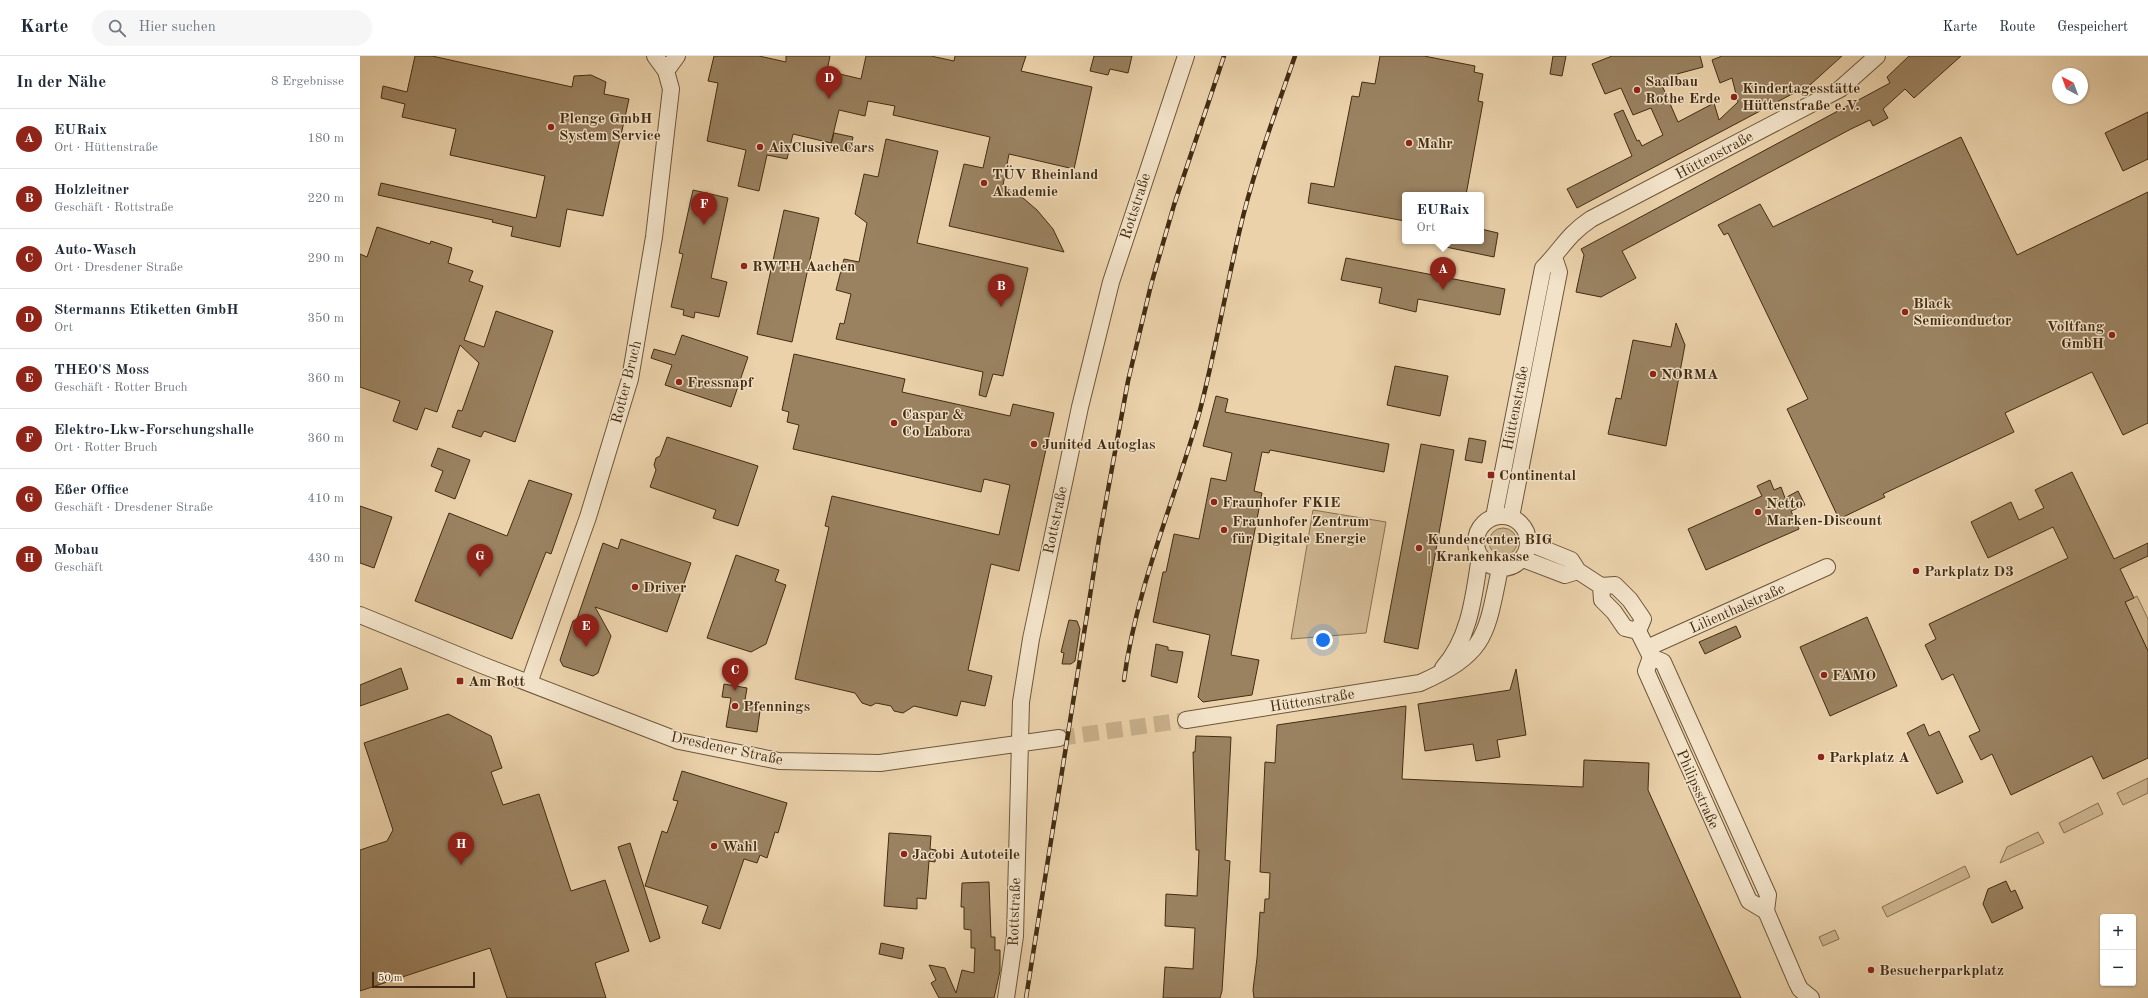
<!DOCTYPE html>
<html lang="de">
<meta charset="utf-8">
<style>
:root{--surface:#fff;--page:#f6f6f7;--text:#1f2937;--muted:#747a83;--line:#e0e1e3;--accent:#8f2418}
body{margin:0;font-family:"Old Standard TT",serif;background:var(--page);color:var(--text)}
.controls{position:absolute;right:12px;bottom:12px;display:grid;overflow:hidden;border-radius:4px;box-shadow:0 1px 3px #0004}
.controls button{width:36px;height:36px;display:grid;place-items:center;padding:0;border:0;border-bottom:1px solid var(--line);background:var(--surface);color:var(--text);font:20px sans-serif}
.compass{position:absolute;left:1692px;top:12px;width:36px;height:36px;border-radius:50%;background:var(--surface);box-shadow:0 1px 3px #0004;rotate:319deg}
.scale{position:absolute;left:12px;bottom:10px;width:103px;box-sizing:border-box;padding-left:4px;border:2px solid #432c11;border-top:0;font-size:11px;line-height:14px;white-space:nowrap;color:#432c11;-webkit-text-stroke:3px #f2e2c8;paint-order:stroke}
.you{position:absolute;left:963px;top:584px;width:14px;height:14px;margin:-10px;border:3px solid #fff;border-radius:50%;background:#1a73e8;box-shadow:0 0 0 6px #1a73e833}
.badge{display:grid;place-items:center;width:26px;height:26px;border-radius:50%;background:var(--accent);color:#fff;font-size:13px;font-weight:700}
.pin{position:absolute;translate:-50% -33px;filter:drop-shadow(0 1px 2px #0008)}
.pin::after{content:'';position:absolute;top:21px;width:14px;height:12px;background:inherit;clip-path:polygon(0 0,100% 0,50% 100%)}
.popup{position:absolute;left:1042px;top:136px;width:82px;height:52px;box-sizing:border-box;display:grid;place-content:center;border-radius:4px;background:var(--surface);filter:drop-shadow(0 1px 3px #0005);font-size:13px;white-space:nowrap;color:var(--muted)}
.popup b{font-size:15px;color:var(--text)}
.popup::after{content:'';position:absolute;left:50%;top:100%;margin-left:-8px;border:8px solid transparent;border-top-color:var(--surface)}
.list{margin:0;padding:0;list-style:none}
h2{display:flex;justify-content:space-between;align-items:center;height:52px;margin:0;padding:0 16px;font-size:17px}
h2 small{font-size:13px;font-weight:400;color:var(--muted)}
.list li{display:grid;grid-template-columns:26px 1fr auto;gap:12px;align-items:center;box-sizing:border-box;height:60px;padding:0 16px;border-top:1px solid var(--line)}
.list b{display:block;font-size:15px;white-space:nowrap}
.list p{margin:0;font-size:13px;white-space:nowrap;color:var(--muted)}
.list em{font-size:13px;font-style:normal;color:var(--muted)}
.icon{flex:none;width:22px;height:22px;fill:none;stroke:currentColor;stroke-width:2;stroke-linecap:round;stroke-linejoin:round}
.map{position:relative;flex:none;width:1788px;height:942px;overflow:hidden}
header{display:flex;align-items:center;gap:24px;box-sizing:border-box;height:56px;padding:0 20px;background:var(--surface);border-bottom:1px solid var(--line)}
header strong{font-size:19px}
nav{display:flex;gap:22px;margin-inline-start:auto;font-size:14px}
.search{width:280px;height:36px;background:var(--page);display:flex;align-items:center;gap:10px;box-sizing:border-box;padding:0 14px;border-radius:22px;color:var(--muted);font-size:15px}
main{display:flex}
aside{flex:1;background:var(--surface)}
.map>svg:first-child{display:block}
.green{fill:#ceb691;stroke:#887151}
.building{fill:#9a8261;stroke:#432c11}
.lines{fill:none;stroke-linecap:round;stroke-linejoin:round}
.minor-tunnel{stroke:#c9b18c;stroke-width:16;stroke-dasharray:16 8;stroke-linecap:butt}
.minor-casing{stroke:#6d5638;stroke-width:18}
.minor{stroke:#f2e2c8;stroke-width:16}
.rail-casing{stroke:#432c11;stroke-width:4.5}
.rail{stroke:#f2e2c8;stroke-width:3;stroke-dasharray:9;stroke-linecap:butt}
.poi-dot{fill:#8f2418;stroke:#f2e2c8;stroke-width:1.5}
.labels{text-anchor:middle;stroke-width:3;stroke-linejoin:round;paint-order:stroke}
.poi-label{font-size:15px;font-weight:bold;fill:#432c11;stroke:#f2e2c8;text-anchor:start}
.street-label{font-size:15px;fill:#432c11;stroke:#f2e2c8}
</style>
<header>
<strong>Karte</strong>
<div class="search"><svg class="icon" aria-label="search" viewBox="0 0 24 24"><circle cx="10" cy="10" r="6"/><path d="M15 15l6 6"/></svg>Hier suchen</div>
<nav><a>Karte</a><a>Route</a><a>Gespeichert</a></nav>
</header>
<main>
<aside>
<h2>In der Nähe<small>8 Ergebnisse</small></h2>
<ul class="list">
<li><span class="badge">A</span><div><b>EURaix</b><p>Ort · Hüttenstraße</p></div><em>180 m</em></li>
<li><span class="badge">B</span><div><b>Holzleitner</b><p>Geschäft · Rottstraße</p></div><em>220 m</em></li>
<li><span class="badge">C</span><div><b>Auto-Wasch</b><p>Ort · Dresdener Straße</p></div><em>290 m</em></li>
<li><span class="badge">D</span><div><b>Stermanns Etiketten GmbH</b><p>Ort</p></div><em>350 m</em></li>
<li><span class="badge">E</span><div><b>THEO'S Moss</b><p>Geschäft · Rotter Bruch</p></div><em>360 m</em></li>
<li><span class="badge">F</span><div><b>Elektro-Lkw-Forschungshalle</b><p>Ort · Rotter Bruch</p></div><em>360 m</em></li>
<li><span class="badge">G</span><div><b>Eßer Office</b><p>Geschäft · Dresdener Straße</p></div><em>410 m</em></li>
<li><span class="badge">H</span><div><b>Mobau</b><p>Geschäft</p></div><em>430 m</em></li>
</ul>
</aside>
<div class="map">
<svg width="1788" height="942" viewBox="0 0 1788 942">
<rect width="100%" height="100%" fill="#ebd2ab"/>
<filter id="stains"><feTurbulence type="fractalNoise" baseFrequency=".005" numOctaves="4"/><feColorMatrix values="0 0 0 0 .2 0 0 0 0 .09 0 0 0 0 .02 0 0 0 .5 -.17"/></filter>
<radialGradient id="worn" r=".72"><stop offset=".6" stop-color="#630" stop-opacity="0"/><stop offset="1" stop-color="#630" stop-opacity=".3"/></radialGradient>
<!-- green -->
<path class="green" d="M 953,454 L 1026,466 L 1006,577 L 931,583 Z
M1129 486a14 14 0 1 1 28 0a14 14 0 1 1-28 0Z
M 1777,540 L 1788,563 L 1788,595 L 1765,546 Z
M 1788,722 L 1788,737 L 1763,749 L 1757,737 Z
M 1738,747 L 1743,758 L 1704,777 L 1699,767 Z
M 1678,776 L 1684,787 L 1640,807 L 1647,791 Z
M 1605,810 L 1610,821 L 1527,861 L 1522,851 Z
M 1475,874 L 1479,883 L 1463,890 L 1459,881 Z"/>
<!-- building -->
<path class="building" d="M 55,0 L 72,0 L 212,31 L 214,20 L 231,19 L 246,26 L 244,38 L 269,43 L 243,160 L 207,153 L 200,191 L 151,180 L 153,171 L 132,166 L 133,164 L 18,139 L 21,127 L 176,162 L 185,120 L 90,99 L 96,73 L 42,61 L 45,48 L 21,42 L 23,30 L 47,36 Z
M 354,0 L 399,0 L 426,6 L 426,0 L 470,0 L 467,15 L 501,23 L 506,0 L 571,0 L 594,5 L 595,0 L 666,0 L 661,15 L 732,31 L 714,113 L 649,98 L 643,129 L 656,136 L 677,154 L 693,173 L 704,196 L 589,170 L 604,108 L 623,112 L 630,81 L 533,59 L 535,50 L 508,45 L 505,60 L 479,54 L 471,87 L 433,78 L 427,103 L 407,99 L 399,135 L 378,130 L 386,94 L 347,85 L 358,27 L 348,25 Z
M 734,0 L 772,0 L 768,17 L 750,13 L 748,19 L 730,15 Z
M 1020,0 L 1064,0 L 1115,10 L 1114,16 L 1123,18 L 1118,45 L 1123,46 L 1106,139 L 1045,139 L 1045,165 L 948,147 L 951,127 L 974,131 L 992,40 L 999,41 L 1002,26 L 1015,28 Z
M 1193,0 L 1206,0 L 1202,20 L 1190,18 Z
M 1252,0 L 1340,0 L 1343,11 L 1317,18 L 1318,20 L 1301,27 L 1318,66 L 1354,47 L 1359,64 L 1378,46 L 1372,22 L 1360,27 L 1352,4 L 1362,0 L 1482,0 L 1451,28 L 1217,152 L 1207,133 L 1272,100 L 1254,58 L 1263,54 L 1277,85 L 1279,84 L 1282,90 L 1303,79 L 1291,52 L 1273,59 L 1261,32 L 1245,38 L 1232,8 Z
M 1549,0 L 1601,0 L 1554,42 L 1545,33 L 1523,53 L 1528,62 L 1513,70 L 1510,64 L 1491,73 L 1262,195 L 1276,222 L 1241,241 L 1216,236 L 1224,199 L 1221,193 L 1530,27 L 1527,21 Z
M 1788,56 L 1788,103 L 1763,115 L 1745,77 Z
M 474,77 L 493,81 L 490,96 L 470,92 Z
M 1601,81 L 1657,199 L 1788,136 L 1788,367 L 1763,379 L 1732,316 L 1645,357 L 1654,376 L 1523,438 L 1525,441 L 1479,463 L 1427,353 L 1448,343 L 1368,177 L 1364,179 L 1358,169 L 1400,148 L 1413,171 Z
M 526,83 L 578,95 L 557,187 L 668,212 L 643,320 L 633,318 L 626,341 L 619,339 L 623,316 L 476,283 L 480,267 L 484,268 L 491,238 L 476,234 L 484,203 L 499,206 L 507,167 L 495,158 L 504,118 L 518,121 Z
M 333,134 L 368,142 L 351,222 L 367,226 L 359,261 L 335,256 L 334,262 L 323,259 L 324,254 L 311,251 L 323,198 L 319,197 Z
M 424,154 L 459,162 L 432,286 L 397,278 Z
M 17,171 L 70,188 L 71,185 L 92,192 L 88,207 L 113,215 L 109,225 L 123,230 L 104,284 L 124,291 L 136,255 L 193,275 L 155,386 L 124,375 L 121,381 L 92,371 L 98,354 L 102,355 L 119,307 L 100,289 L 77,356 L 65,352 L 57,374 L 33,365 L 40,345 L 0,331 L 0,198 L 7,201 Z
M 1121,173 L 1138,177 L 1134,201 L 1081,190 L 1082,185 L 1121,185 Z
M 986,202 L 1145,233 L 1140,259 L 1058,243 L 1056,256 L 1019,247 L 1022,232 L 981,224 Z
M 1316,267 L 1325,289 L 1306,390 L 1248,378 L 1256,342 L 1261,343 L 1273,284 L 1311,291 Z
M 322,279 L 388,301 L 371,351 L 305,329 L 312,309 L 291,302 L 294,293 L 315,299 Z
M 434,298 L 545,323 L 542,336 L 650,360 L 653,348 L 694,357 L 659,515 L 631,508 L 608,614 L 632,620 L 625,650 L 601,645 L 597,660 L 554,650 L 543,657 L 534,655 L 531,650 L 516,647 L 511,650 L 502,647 L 495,637 L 435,623 L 469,471 L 465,470 L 472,440 L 639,479 L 650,429 L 624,423 L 621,436 L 433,393 L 439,369 L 427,366 L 429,356 L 422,354 Z
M 1035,310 L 1088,320 L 1080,360 L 1027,349 Z
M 856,340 L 868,343 L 865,356 L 1029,388 L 1024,416 L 910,394 L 909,397 L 902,396 L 894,435 L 902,437 L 871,599 L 899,604 L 892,639 L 843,646 L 838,641 L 850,579 L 793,566 L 803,516 L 806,516 L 814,478 L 839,483 L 851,422 L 866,425 L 872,397 L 843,390 Z
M 307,381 L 398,410 L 378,470 L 353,462 L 356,454 L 290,431 L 296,414 L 294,409 L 296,402 L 300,400 Z
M 1109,382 L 1126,385 L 1122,407 L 1105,404 Z
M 1061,388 L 1094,394 L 1058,593 L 1024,586 Z
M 78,392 L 110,404 L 95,443 L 75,435 L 83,415 L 71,410 Z
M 1712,416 L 1754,503 L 1788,487 L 1788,500 L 1760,513 L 1774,542 L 1765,546 L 1788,595 L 1788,702 L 1743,723 L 1732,700 L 1651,739 L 1632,698 L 1621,704 L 1609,680 L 1620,675 L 1593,618 L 1582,624 L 1565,589 L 1576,583 L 1569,568 L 1708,502 L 1693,471 L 1628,502 L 1611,466 L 1651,446 L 1659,464 L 1684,452 L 1675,434 Z
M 169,424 L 212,438 L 191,498 L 186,496 L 152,583 L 55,545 L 89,457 L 147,480 Z
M 1410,424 L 1414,434 L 1421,431 L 1425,442 L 1438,435 L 1445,449 L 1431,455 L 1439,473 L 1346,514 L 1328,473 L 1402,440 L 1397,430 Z
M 0,450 L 32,461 L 14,512 L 0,507 Z
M 261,483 L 331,507 L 307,576 L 235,551 L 251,580 L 238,617 L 233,620 L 203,610 L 200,604 L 213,565 L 217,563 L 243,487 L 258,493 Z
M 376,499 L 419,514 L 415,525 L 426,529 L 406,588 L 391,596 L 347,582 Z
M 1507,561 L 1537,630 L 1470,660 L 1440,591 Z
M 709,564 L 717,565 L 720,573 L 715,605 L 711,608 L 702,608 L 704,597 L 701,596 Z
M 1376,570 L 1381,581 L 1345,598 L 1339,586 Z
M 796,588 L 808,591 L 808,594 L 823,596 L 817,627 L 791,620 Z
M 41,612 L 48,633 L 0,650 L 0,629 Z
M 1156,613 L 1166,679 L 1137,684 L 1140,701 L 1116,705 L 1113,688 L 1065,695 L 1058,648 L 1150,634 Z
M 364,628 L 387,632 L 385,644 L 399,647 L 397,655 L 400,655 L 397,676 L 366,671 L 371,642 L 362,641 Z
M 1046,650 L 1042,723 L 1223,731 L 1224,704 L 1289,707 L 1288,734 L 1381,942 L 894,942 L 893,934 L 897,902 L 900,856 L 904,857 L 905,843 L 909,843 L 910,817 L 900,816 L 905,706 L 915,707 L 917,669 Z
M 88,658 L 131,680 L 142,712 L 131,716 L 143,749 L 179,738 L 211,835 L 245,824 L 269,895 L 235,907 L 246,942 L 147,942 L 130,892 L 0,935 L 0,794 L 27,785 L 33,774 L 4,687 Z
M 1564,668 L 1569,680 L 1579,675 L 1603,726 L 1577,738 L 1547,677 Z
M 836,680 L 871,681 L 865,804 L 870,805 L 862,935 L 860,942 L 803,942 L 805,911 L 833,913 L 835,872 L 805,870 L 806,838 L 837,840 L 839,794 L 836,794 L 833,696 L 835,696 Z
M 322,715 L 427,747 L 418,777 L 415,776 L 407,802 L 400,799 L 397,807 L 384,803 L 360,873 L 342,867 L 348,850 L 285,830 L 302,775 L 307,777 L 318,745 L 313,744 Z
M 529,777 L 571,780 L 570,793 L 576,794 L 575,806 L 569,805 L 566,843 L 557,842 L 557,853 L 524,850 Z
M 270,787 L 300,882 L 290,886 L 258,791 Z
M 1646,825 L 1651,836 L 1655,834 L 1663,852 L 1632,867 L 1623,848 L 1628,833 Z
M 629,826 L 631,881 L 635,881 L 635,894 L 640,894 L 640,915 L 634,942 L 579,942 L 571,927 L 576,924 L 569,909 L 585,912 L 596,937 L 602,914 L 614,917 L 615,892 L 611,892 L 611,874 L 604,873 L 604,851 L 601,851 L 602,827 Z
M 521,887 L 544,892 L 542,903 L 519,898 Z"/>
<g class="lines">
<!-- minor-tunnel -->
<path class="minor-tunnel" d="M 699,682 L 826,664"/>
<defs>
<path id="minor" d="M 306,15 L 317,0
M1116 486a26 26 0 1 1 52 0a26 26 0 1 1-52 0Z
M 1134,461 L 1183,212 C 1202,193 1207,179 1231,163 L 1480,33 L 1517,0
M 1151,461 L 1199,216 L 1194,201
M 1169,487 L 1211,504 L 1218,515 L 1241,530 L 1255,529 L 1270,544 L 1283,563 L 1278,575
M 1163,503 L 1205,519 L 1218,515
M 1241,530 L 1242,544 L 1254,556 L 1265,572 L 1278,575 L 1291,601 L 1286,615 L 1389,845 L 1406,855
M 0,559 L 122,609 L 319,685 L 419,705 L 520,707 L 699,682
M 1287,592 L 1467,511
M 1291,601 L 1303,606 L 1408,839 L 1406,855 L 1437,927 L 1440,933 L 1451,942
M 1083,612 C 1110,582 1114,539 1120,500
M 169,627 L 228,461 L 270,323 L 294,181 L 311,33 L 306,15 L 295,0
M 826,664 L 1060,627 C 1127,597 1126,580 1140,512
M 646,942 L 655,880 L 661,646 L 671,583 L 720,351 L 751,226 L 826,0"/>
</defs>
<!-- minor casing -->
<use href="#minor" class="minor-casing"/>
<!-- minor -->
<use href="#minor" class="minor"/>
<defs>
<path id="rail" d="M 764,624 C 776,533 814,446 839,358 C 855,298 865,237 879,177 C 893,116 915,58 935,0
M 666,942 L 739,483 L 768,325 L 791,229 L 814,149 L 864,0"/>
</defs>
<!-- rail casing -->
<use href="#rail" class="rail-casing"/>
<!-- rail -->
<use href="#rail" class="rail"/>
</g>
<!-- markers -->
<g class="poi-dot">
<circle cx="1277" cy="34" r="4"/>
<circle cx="1374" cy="41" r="4"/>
<circle cx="191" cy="71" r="4"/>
<circle cx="1049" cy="87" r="4"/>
<circle cx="400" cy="91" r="4"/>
<circle cx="624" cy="127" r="4"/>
<circle cx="384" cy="210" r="4"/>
<circle cx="1545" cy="256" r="4"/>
<circle cx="1752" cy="279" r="4"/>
<circle cx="1293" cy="318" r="4"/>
<circle cx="319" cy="326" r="4"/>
<circle cx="534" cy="367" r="4"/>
<circle cx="674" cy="388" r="4"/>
<rect x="1127" y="415" width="8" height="8" rx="2"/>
<circle cx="854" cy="446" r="4"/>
<circle cx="1398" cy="456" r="4"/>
<circle cx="864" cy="474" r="4"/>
<circle cx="1059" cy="492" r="4"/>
<circle cx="1556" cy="515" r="4"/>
<circle cx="275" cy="531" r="4"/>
<circle cx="1464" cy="619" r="4"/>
<rect x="96" y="621" width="8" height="8" rx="2"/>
<circle cx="375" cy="650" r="4"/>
<circle cx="1461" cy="701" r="4"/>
<circle cx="354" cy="790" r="4"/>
<circle cx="544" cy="798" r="4"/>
<circle cx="1511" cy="914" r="4"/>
</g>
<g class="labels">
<!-- poi labels -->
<g class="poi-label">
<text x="1285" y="30">Saalbau<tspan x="1285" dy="17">Rothe Erde</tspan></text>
<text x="1382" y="37">Kindertagesstätte<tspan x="1382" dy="17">Hüttenstraße e.V.</tspan></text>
<text x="199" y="67">Plenge GmbH<tspan x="199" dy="17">System Service</tspan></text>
<text x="1057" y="92">Mahr</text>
<text x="408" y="96">AixClusive Cars</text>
<text x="632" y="123">TÜV Rheinland<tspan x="632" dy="17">Akademie</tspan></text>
<text x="392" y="215">RWTH Aachen</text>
<text x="1553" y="252">Black<tspan x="1553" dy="17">Semiconductor</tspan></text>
<text x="1744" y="275" text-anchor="end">Voltfang<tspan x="1744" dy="17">GmbH</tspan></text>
<text x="1301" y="323">NORMA</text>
<text x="327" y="331">Fressnapf</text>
<text x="542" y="363">Caspar &amp;<tspan x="542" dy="17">Co Labora</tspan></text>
<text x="682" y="393">Junited Autoglas</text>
<text x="1139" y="424">Continental</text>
<text x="862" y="451">Fraunhofer FKIE</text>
<text x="1406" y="452">Netto<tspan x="1406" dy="17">Marken-Discount</tspan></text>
<text x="872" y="470">Fraunhofer Zentrum<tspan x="872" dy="17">für Digitale Energie</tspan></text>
<text x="1067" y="488">Kundencenter BIG<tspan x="1067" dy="17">| Krankenkasse</tspan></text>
<text x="1564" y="520">Parkplatz D3</text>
<text x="283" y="536">Driver</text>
<text x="1472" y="624">FAMO</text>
<text x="108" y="630">Am Rott</text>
<text x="383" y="655">Pfennings</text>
<text x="1469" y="706">Parkplatz A</text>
<text x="362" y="795">Wahl</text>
<text x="552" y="803">Jacobi Autoteile</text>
<text x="1519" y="919">Besucherparkplatz</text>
</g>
<!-- street labels -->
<g class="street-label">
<text transform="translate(1354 99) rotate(-28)" y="5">Hüttenstraße</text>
<text transform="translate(775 150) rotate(-72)" y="5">Rottstraße</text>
<text transform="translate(266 326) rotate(-76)" y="5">Rotter Bruch</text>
<text transform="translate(1155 352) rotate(-79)" y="5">Hüttenstraße</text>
<text transform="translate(695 464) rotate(-78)" y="5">Rottstraße</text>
<text transform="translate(1377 552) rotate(-24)" y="5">Lilienthalstraße</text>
<text transform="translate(952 644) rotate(-9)" y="5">Hüttenstraße</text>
<text transform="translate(367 692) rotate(12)" y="5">Dresdener Straße</text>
<text transform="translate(1338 733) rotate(66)" y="5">Philipsstraße</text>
<text transform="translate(654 856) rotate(-88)" y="5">Rottstraße</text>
</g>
</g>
<rect width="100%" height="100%" filter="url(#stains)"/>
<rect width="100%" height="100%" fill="url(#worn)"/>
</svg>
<div class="controls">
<button>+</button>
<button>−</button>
</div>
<svg class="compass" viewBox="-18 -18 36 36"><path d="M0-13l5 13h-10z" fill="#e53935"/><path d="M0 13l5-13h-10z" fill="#747a83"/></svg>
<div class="scale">50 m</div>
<div class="you"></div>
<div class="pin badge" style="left:1083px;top:234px">A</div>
<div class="popup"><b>EURaix</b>Ort</div>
<div class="pin badge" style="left:641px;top:251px">B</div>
<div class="pin badge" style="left:375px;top:635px">C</div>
<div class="pin badge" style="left:469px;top:43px">D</div>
<div class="pin badge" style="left:226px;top:591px">E</div>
<div class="pin badge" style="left:344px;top:169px">F</div>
<div class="pin badge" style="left:120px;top:521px">G</div>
<div class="pin badge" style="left:101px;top:809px">H</div>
</div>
</main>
